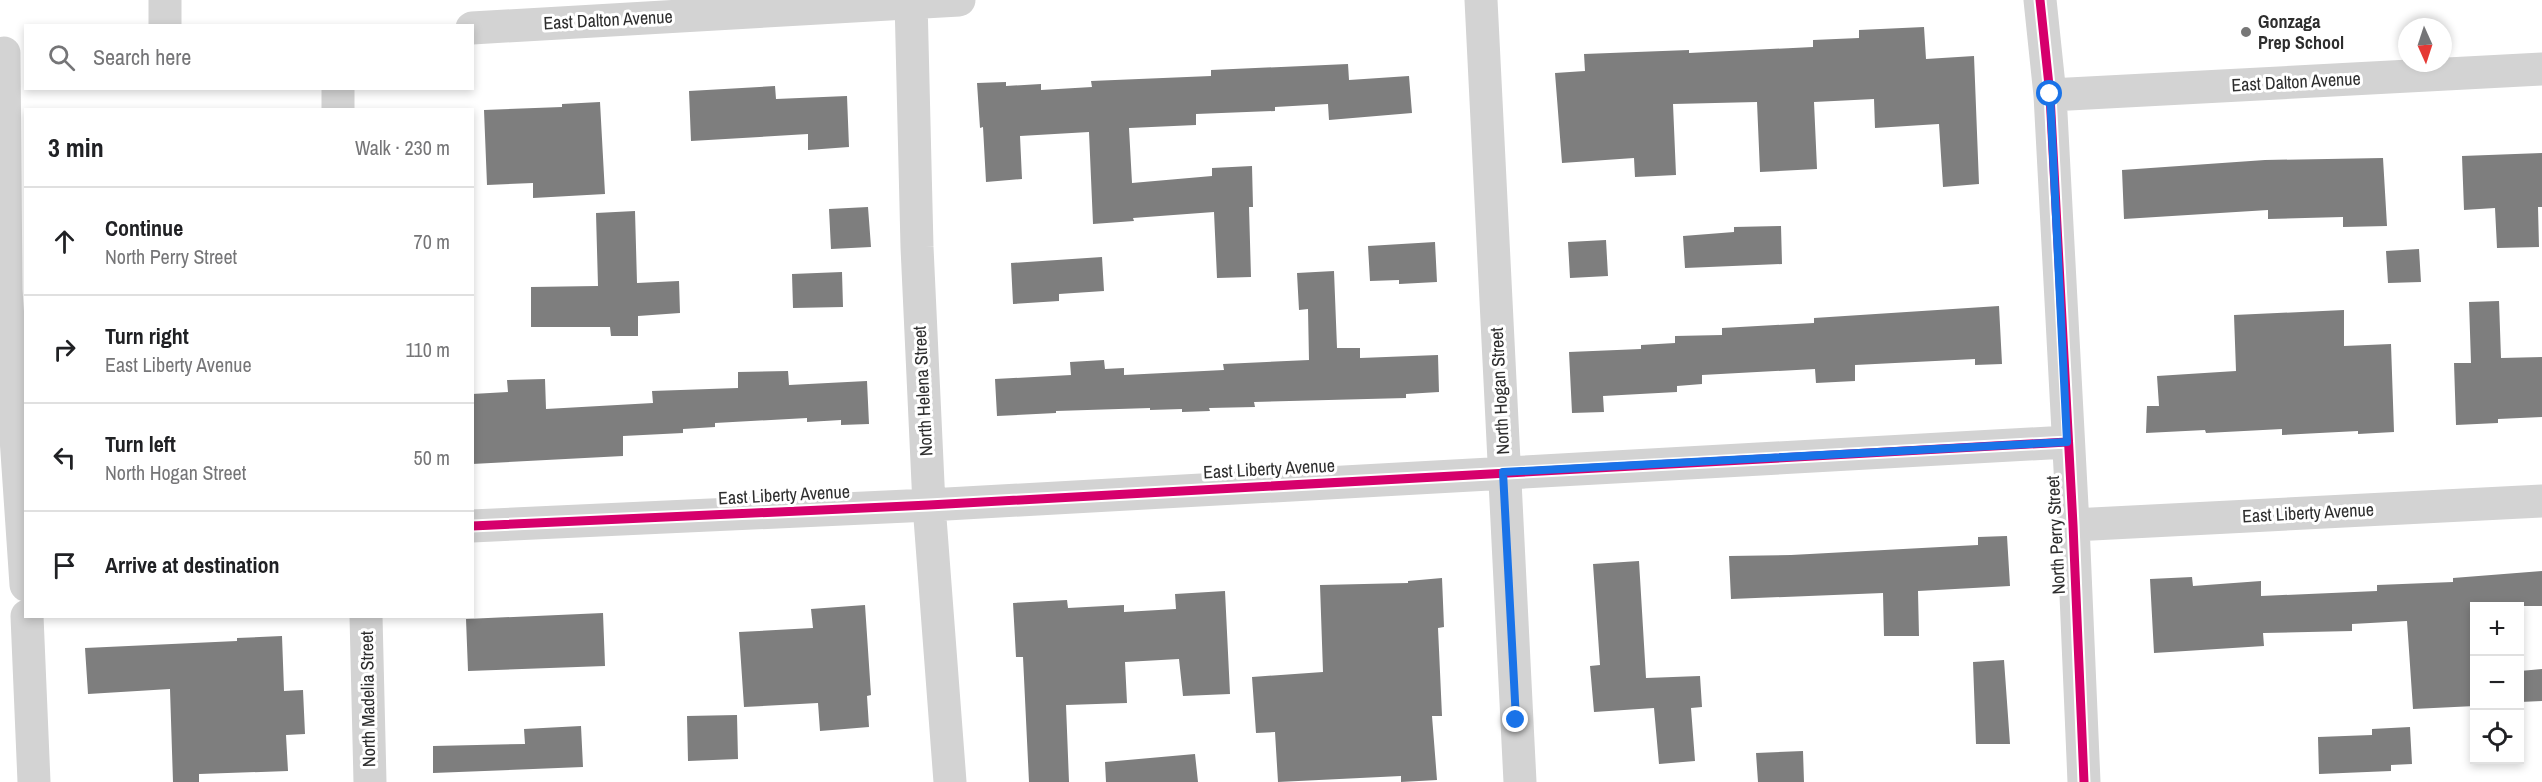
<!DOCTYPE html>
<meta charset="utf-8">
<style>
:root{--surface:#fff;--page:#f2f2f2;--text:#202124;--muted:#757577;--line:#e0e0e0}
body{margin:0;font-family:"Archivo Narrow",sans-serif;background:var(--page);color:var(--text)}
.controls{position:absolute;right:18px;bottom:18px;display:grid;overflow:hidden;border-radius:0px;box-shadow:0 3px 9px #0003}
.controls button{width:54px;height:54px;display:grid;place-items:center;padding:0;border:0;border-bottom:2px solid var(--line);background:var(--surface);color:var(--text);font:30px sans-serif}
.compass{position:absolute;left:2398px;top:18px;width:54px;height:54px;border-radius:50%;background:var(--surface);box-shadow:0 3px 9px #0003;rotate:177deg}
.stop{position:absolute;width:18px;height:18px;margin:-14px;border:4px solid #1a73e8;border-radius:50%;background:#fff}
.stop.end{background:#1a73e8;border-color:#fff;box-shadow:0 2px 6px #0008}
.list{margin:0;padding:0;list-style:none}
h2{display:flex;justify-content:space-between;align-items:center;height:78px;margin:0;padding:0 24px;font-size:26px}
h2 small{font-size:20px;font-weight:400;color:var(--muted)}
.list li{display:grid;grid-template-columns:39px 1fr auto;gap:18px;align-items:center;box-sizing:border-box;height:108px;padding:0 24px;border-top:2px solid var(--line)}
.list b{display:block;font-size:22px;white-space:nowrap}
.list p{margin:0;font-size:20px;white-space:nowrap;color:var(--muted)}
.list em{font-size:20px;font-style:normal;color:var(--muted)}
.icon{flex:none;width:33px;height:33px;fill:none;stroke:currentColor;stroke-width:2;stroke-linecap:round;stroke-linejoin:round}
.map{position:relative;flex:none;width:2542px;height:782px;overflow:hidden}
.search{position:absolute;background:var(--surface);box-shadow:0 3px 9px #0003;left:24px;top:24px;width:450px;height:66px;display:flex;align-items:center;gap:15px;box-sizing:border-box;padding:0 21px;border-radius:0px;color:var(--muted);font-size:22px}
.panel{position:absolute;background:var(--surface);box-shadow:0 3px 9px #0003;left:24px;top:108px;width:450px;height:510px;border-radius:0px}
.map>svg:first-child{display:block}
.building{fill:#7e7e7e}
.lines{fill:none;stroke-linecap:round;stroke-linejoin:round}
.minor{stroke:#d3d3d3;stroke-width:33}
.cycleway-casing{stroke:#fff;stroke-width:13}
.cycleway{stroke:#d6006c;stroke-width:9}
.route{stroke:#1a73e8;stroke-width:8}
.poi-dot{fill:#777;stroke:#fff;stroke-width:2}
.labels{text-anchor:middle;stroke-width:6;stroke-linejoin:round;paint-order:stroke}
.street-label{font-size:18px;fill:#2e2e2e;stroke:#fff}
.poi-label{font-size:18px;font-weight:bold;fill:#2e2e2e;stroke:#fff;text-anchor:start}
</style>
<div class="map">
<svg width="2542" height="782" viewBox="0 0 2542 782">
<rect width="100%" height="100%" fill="#fff"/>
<!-- building -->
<path class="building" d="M 1924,27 L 1926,59 L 1974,56 L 1979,184 L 1943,187 L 1939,124 L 1875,128 L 1874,99 L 1814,102 L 1817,169 L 1760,172 L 1757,102 L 1673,104 L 1676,175 L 1635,177 L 1634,158 L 1562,163 L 1555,73 L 1585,71 L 1584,54 L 1689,50 L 1689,53 L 1813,47 L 1813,40 L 1859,38 L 1859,30 Z
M 1348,64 L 1349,80 L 1409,76 L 1412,113 L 1329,120 L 1328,104 L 1275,107 L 1275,111 L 1196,114 L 1196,125 L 1129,128 L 1132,183 L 1212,176 L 1212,168 L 1252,166 L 1253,207 L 1249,207 L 1251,277 L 1217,278 L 1214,212 L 1133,218 L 1134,221 L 1093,224 L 1089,132 L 1020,136 L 1022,179 L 986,182 L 983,127 L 980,128 L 977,83 L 1006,82 L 1006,86 L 1041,84 L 1041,90 L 1092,87 L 1091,81 L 1211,76 L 1211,70 Z
M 775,86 L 776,99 L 847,96 L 849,147 L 808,150 L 808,134 L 691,141 L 689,91 Z
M 600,102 L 605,194 L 533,198 L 533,183 L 487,185 L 484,110 L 562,107 L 562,104 Z
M 2542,153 L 2542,207 L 2538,207 L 2539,247 L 2497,248 L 2495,208 L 2464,210 L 2462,156 Z
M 2383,158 L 2387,226 L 2343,227 L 2343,217 L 2268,219 L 2268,210 L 2124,219 L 2122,170 L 2265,160 Z
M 868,207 L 871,247 L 831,249 L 829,209 Z
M 635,211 L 637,283 L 679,281 L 680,313 L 638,316 L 638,336 L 611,336 L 610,327 L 531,327 L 531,287 L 598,286 L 596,213 Z
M 1781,226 L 1782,264 L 1685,268 L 1683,236 L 1734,232 L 1734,227 Z
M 1606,240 L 1608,276 L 1570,278 L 1568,242 Z
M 1435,242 L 1437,282 L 1399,284 L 1399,280 L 1370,281 L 1368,246 Z
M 2419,249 L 2421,282 L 2388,283 L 2386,251 Z
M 1102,257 L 1104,291 L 1059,294 L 1059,301 L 1013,304 L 1011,263 Z
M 1334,271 L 1337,348 L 1360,348 L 1360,358 L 1438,355 L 1439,392 L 1406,394 L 1406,398 L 1254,402 L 1255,407 L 1209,408 L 1210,411 L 1182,412 L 1182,409 L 1150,410 L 1150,408 L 1056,411 L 1056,413 L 997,416 L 995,379 L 1071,375 L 1070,362 L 1104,360 L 1105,369 L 1124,368 L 1124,375 L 1224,370 L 1223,364 L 1309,360 L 1308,309 L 1299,310 L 1297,273 Z
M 842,272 L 843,307 L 793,308 L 792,274 Z
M 2499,301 L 2501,358 L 2542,357 L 2542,417 L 2498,419 L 2498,423 L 2456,425 L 2454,363 L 2471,363 L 2469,302 Z
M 1999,306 L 2002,364 L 1975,365 L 1975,359 L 1855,365 L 1855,381 L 1816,383 L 1815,369 L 1702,375 L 1702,384 L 1677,386 L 1677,392 L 1603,396 L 1604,412 L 1572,413 L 1569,352 L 1641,349 L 1641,345 L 1675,343 L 1675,336 L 1722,335 L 1722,328 L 1814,323 L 1814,318 Z
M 2344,310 L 2344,346 L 2391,344 L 2394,432 L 2358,434 L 2358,431 L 2282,435 L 2282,429 L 2206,433 L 2205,430 L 2146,433 L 2147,406 L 2159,406 L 2157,376 L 2236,371 L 2234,315 Z
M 788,371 L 789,385 L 867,381 L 869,424 L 841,425 L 841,420 L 807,422 L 807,418 L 715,423 L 715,427 L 683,429 L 683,433 L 623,436 L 623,456 L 472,464 L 472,394 L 508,392 L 507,380 L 545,379 L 546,409 L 653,403 L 652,391 L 738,388 L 738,372 Z
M 2007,536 L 2010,586 L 1918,591 L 1919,636 L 1884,636 L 1883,593 L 1731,599 L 1729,556 L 1791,555 L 1978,545 L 1978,537 Z
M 1639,561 L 1646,678 L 1700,676 L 1702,707 L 1691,708 L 1695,761 L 1659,764 L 1654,708 L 1594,712 L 1590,666 L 1600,665 L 1593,564 Z
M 2542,571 L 2542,606 L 2475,606 L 2475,706 L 2413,709 L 2407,621 L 2352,624 L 2352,631 L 2263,633 L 2264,646 L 2154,653 L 2150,579 L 2192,577 L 2193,586 L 2261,581 L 2261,596 L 2377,591 L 2377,585 L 2453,582 L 2453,578 Z
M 1442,578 L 1444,627 L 1438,628 L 1442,716 L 1432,716 L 1437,780 L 1401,782 L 1401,776 L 1278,782 L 1275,732 L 1256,733 L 1252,677 L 1323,672 L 1320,585 L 1408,583 L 1408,581 Z
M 1225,591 L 1230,694 L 1183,696 L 1179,659 L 1125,662 L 1127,703 L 1066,705 L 1069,782 L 1029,782 L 1023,657 L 1016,657 L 1013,603 L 1067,600 L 1068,608 L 1124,605 L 1124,612 L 1176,609 L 1175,594 Z
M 865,605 L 871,695 L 867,696 L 869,727 L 820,731 L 818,703 L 744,707 L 739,632 L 813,628 L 811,609 Z
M 603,613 L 605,666 L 468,671 L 466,619 Z
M 282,636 L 284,691 L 303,690 L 305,734 L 286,735 L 288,771 L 199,774 L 199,782 L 173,782 L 170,689 L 88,694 L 85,648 L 237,641 L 237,638 Z
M 2004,660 L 2010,744 L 1976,744 L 1973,662 Z
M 2542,669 L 2542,701 L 2520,702 L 2520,671 Z
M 737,715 L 738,759 L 688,761 L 687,716 Z
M 581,726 L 583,767 L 433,773 L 433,746 L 525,744 L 524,729 Z
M 2410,727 L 2412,764 L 2391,765 L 2391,771 L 2319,774 L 2318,737 L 2372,735 L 2372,729 Z
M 1803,751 L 1804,782 L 1758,782 L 1756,753 Z
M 1195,754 L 1198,782 L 1106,782 L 1105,762 Z"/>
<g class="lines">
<!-- minor -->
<path class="minor" d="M 165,0 L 165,26
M 911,0 L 917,247 L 929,505 L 950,782
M 1481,0 L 1520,782
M 2040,0 L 2050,95 L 2073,525 L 2084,782
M 472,28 L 959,0
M 4,53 L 6,290 L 26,585
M 338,88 L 338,110
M 2050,95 L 2542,69
M 2073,525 L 2542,501
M 472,526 L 929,505 L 2067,442
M 27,616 L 34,782
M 366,616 L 370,782"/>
<defs>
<path id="cycleway" d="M 2040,0 L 2050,95 L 2073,525 L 2084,782
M 472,526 L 929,505 L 2067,442"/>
</defs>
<!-- cycleway casing -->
<use href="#cycleway" class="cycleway-casing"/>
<!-- cycleway -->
<use href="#cycleway" class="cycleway"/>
</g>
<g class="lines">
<!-- route -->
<path class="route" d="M 1516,720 L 1503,472 L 2067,442 L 2050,94"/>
</g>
<!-- markers -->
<circle class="poi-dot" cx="2246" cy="32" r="6"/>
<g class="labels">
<!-- street labels -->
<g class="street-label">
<text transform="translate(608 20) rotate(-3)" y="6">East Dalton Avenue</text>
<text transform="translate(2296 82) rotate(-3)" y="6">East Dalton Avenue</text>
<text transform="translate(923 391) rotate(-93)" y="6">North Helena Street</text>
<text transform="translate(1500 391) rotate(-93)" y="6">North Hogan Street</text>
<text transform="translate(1269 469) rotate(-3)" y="6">East Liberty Avenue</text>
<text transform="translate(784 495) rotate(-3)" y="6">East Liberty Avenue</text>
<text transform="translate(2308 513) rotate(-3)" y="6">East Liberty Avenue</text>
<text transform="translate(2056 535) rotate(-93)" y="6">North Perry Street</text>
<text transform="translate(368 699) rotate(-91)" y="6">North Madelia Street</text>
</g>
<!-- poi labels -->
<g class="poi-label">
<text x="2258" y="28">Gonzaga<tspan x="2258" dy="21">Prep School</tspan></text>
</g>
</g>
</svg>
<div class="controls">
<button>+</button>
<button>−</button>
<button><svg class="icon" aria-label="locate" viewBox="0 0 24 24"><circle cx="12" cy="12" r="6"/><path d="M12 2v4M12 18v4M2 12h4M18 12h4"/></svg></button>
</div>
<svg class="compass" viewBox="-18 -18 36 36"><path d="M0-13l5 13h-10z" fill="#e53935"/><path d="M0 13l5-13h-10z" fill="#757577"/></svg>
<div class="stop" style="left:2050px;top:94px"></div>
<div class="stop end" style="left:1516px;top:720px"></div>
<div class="search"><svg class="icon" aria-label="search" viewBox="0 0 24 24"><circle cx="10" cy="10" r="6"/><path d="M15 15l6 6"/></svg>Search here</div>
<section class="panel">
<h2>3 min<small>Walk · 230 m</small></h2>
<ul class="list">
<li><svg class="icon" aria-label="ahead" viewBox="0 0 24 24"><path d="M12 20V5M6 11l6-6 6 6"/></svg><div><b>Continue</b><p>North Perry Street</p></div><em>70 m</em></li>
<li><svg class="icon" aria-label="right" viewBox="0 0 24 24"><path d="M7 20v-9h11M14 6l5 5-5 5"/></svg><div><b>Turn right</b><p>East Liberty Avenue</p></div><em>110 m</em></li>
<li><svg class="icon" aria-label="left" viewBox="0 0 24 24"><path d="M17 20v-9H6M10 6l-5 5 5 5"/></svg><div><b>Turn left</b><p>North Hogan Street</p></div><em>50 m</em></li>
<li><svg class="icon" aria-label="arrive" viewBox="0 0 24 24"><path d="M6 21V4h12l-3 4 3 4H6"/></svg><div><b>Arrive at destination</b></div></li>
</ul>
</section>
</div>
